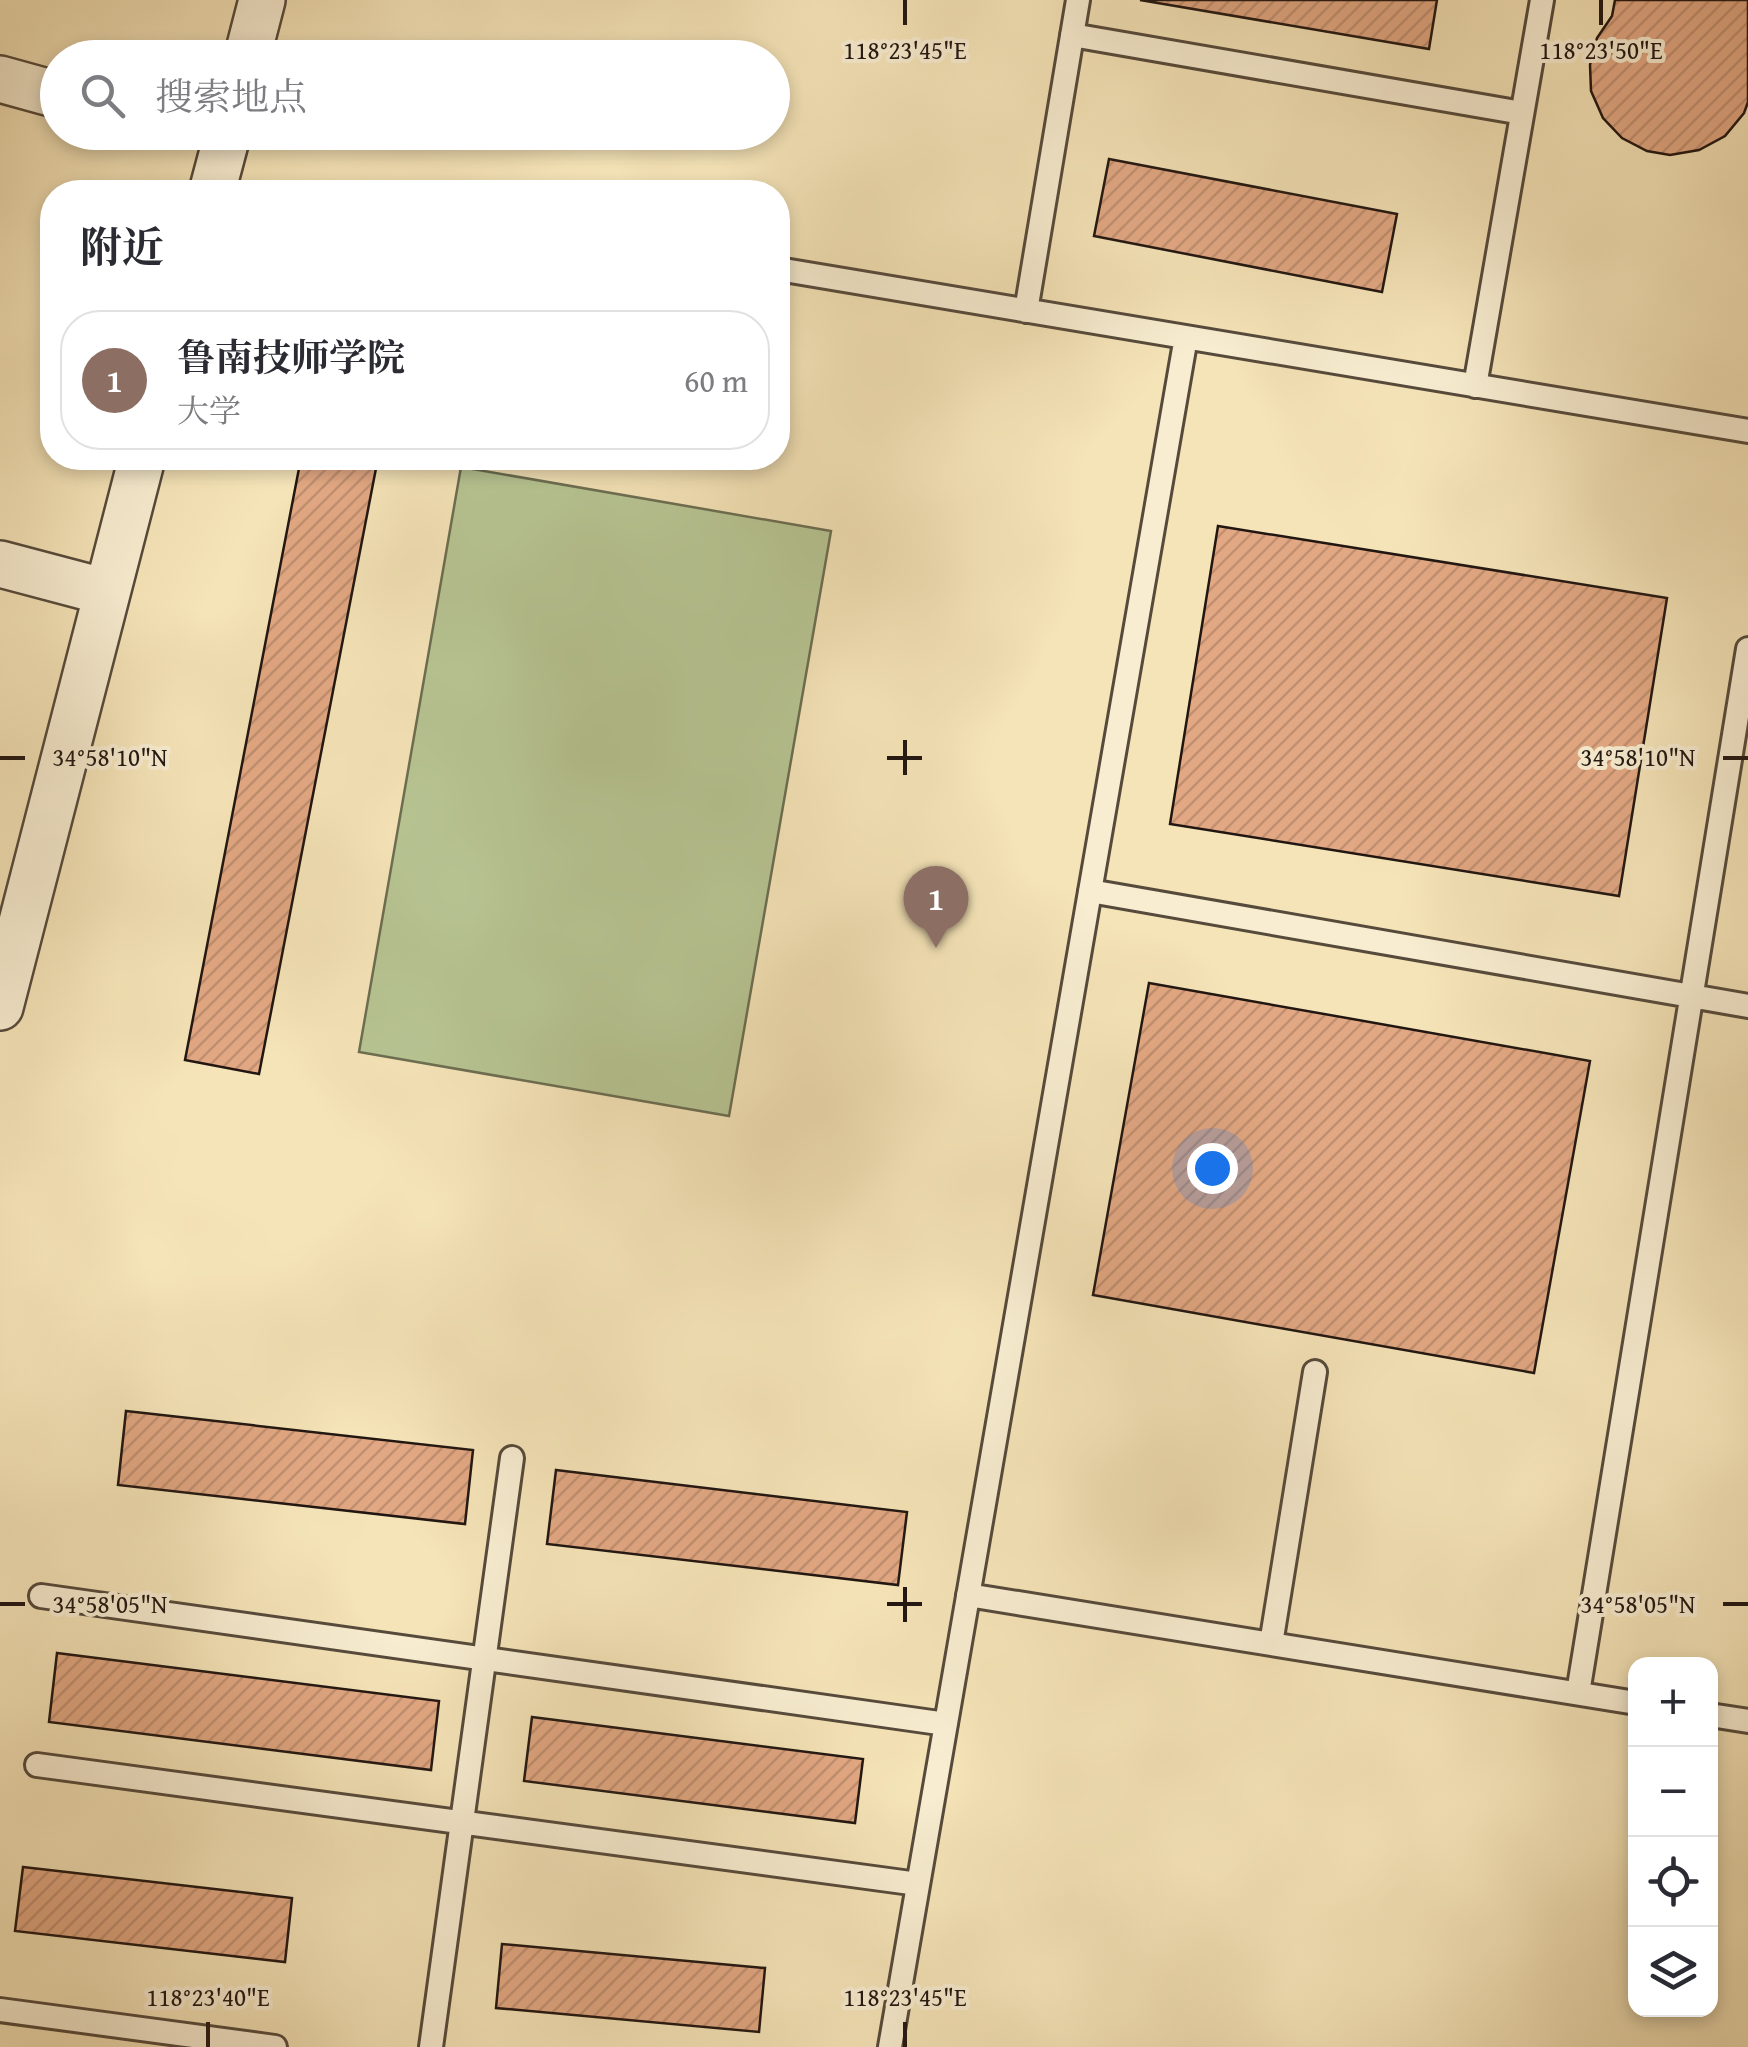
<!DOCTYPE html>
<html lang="zh">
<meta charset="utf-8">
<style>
:root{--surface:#fff;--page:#f2f2f3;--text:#2b2b33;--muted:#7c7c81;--line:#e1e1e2;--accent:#ea580c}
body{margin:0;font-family:"Gentium Book Plus","Noto Serif SC",serif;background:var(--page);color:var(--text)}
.controls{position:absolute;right:30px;bottom:30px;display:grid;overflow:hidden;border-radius:20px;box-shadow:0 5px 15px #0003}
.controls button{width:90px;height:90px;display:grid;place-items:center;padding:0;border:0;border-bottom:2px solid var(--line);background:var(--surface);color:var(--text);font:50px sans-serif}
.you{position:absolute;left:1212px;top:1168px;width:35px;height:35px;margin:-25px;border:8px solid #fff;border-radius:50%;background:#1a73e8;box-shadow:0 0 0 15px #1a73e833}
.badge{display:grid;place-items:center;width:65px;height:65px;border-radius:50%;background:var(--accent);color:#fff;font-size:32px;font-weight:700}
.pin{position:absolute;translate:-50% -82px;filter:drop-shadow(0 2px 5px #0008)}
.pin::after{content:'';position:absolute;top:52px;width:35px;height:30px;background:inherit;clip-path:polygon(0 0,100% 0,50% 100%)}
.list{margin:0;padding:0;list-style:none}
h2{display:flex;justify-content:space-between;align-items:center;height:130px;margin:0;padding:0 40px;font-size:42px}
h2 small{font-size:32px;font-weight:400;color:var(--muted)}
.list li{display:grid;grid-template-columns:65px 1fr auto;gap:30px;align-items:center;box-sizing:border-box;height:140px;margin:0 20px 20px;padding:0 20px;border:2px solid var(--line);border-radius:40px}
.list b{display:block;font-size:38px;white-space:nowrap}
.list p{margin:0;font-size:32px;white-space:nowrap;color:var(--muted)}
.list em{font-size:32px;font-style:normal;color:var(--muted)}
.icon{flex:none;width:55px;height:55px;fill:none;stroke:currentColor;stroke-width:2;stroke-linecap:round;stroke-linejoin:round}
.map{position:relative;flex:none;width:1748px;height:2047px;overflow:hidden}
.search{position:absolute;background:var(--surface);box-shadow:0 5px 15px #0003;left:40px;top:40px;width:750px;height:110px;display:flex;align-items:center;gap:25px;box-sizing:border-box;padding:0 35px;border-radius:55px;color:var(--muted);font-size:38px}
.panel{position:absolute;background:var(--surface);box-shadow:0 5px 15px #0003;left:40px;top:180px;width:750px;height:290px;border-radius:40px}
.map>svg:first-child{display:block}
.green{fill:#b7c593;stroke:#6c6e52;stroke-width:2.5}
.building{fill:url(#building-hatch);stroke:#211611;stroke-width:2.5}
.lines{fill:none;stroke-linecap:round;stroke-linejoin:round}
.lane-casing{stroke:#564a3b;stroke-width:28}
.street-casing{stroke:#564a3b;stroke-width:50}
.lane{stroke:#f8edd1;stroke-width:22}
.street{stroke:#f8edd1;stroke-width:45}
.ticks{fill:none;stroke:#211611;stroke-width:4}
.ticks-label{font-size:25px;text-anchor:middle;fill:#211611;stroke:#f8edd1;stroke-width:8;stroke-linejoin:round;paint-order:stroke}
</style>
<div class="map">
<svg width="1748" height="2047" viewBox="0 0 1748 2047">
<defs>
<pattern id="building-hatch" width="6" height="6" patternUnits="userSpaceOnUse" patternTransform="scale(2.5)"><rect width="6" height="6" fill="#e2a883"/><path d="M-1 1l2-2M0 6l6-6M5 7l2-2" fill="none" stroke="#c29070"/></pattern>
</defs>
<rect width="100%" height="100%" fill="#f5e4b8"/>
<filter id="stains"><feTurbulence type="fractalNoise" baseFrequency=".002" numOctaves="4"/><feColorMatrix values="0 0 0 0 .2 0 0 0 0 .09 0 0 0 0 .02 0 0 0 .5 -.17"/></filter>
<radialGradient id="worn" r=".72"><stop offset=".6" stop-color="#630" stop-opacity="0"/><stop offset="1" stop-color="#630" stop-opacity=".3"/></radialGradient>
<!-- green -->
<path class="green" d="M 461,467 L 831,531 L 729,1116 L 359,1052 Z"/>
<!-- building -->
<path class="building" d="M 1140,0 L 1437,0 L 1429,49 Z
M 1615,0 L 1748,0 L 1748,102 L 1744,113 L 1725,136 L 1699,150 L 1670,155 L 1647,151 L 1622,138 L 1603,118 L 1591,91 L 1590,65 L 1597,38 L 1612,16 Z
M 1109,159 L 1397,214 L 1382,292 L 1094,236 Z
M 301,458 L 378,458 L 259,1074 L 185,1060 Z
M 1218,526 L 1667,598 L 1619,896 L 1170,824 Z
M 1149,983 L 1590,1061 L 1534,1373 L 1093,1295 Z
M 126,1411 L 473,1450 L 465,1524 L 118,1485 Z
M 556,1470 L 907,1512 L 898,1585 L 547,1544 Z
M 57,1653 L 439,1701 L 431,1770 L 49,1722 Z
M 532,1717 L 863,1759 L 855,1823 L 524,1781 Z
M 23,1867 L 292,1898 L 285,1962 L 15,1931 Z
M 502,1944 L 765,1968 L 759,2032 L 496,2008 Z"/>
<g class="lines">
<defs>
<path id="lane" d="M 1072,35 L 1522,113
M 778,269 L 1748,431
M 1026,311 L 1078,0
M 1475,386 L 1542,0
M 1090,891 L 1748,1006
M 968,1595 L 1636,1703
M 41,1596 L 946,1724
M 1271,1644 L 1315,1372
M 1578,1693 L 1748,649
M 1710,1715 L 1748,1721
M 37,1765 L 918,1884
M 0,2010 L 275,2047
M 431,2047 L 512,1458
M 890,2047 L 1186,337"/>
<path id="street" d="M 247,58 L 262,0
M 0,79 L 58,95
M 212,192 L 228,132
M 0,564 L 106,592
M 0,1007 L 142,458"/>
</defs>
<!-- lane casing -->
<use href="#lane" class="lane-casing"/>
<!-- street casing -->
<use href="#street" class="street-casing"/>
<!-- lane -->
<use href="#lane" class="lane"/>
<!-- street -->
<use href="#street" class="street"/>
</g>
<!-- ticks -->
<path class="ticks" d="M 905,0 L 905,25M 1601,0 L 1601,25M 905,740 L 905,775M 0,758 L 25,758M 887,758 L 922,758M 1723,758 L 1748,758M 905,1587 L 905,1622M 0,1604 L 25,1604M 887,1604 L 922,1604M 1723,1604 L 1748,1604M 208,2022 L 208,2047M 905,2022 L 905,2047"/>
<g class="ticks-label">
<text x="905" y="59">118°23'45"E</text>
<text x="1601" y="59">118°23'50"E</text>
<text x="110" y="766">34°58'10"N</text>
<text x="1638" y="766">34°58'10"N</text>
<text x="110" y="1613">34°58'05"N</text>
<text x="1638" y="1613">34°58'05"N</text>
<text x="208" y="2006">118°23'40"E</text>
<text x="905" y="2006">118°23'45"E</text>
</g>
<rect width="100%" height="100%" filter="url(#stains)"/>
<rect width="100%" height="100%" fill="url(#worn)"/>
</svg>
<div class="controls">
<button>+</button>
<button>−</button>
<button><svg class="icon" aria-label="locate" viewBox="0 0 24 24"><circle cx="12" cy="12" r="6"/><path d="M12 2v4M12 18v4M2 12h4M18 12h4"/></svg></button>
<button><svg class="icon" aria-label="layers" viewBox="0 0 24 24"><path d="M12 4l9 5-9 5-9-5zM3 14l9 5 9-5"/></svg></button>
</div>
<div class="you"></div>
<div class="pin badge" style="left:936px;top:948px;background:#8d6e63">1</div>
<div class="search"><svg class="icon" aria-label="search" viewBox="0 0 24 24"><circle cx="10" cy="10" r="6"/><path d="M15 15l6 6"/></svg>搜索地点</div>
<section class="panel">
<h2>附近<small></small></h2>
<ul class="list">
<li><span class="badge" style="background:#8d6e63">1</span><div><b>鲁南技师学院</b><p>大学</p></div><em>60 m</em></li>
</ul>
</section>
</div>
